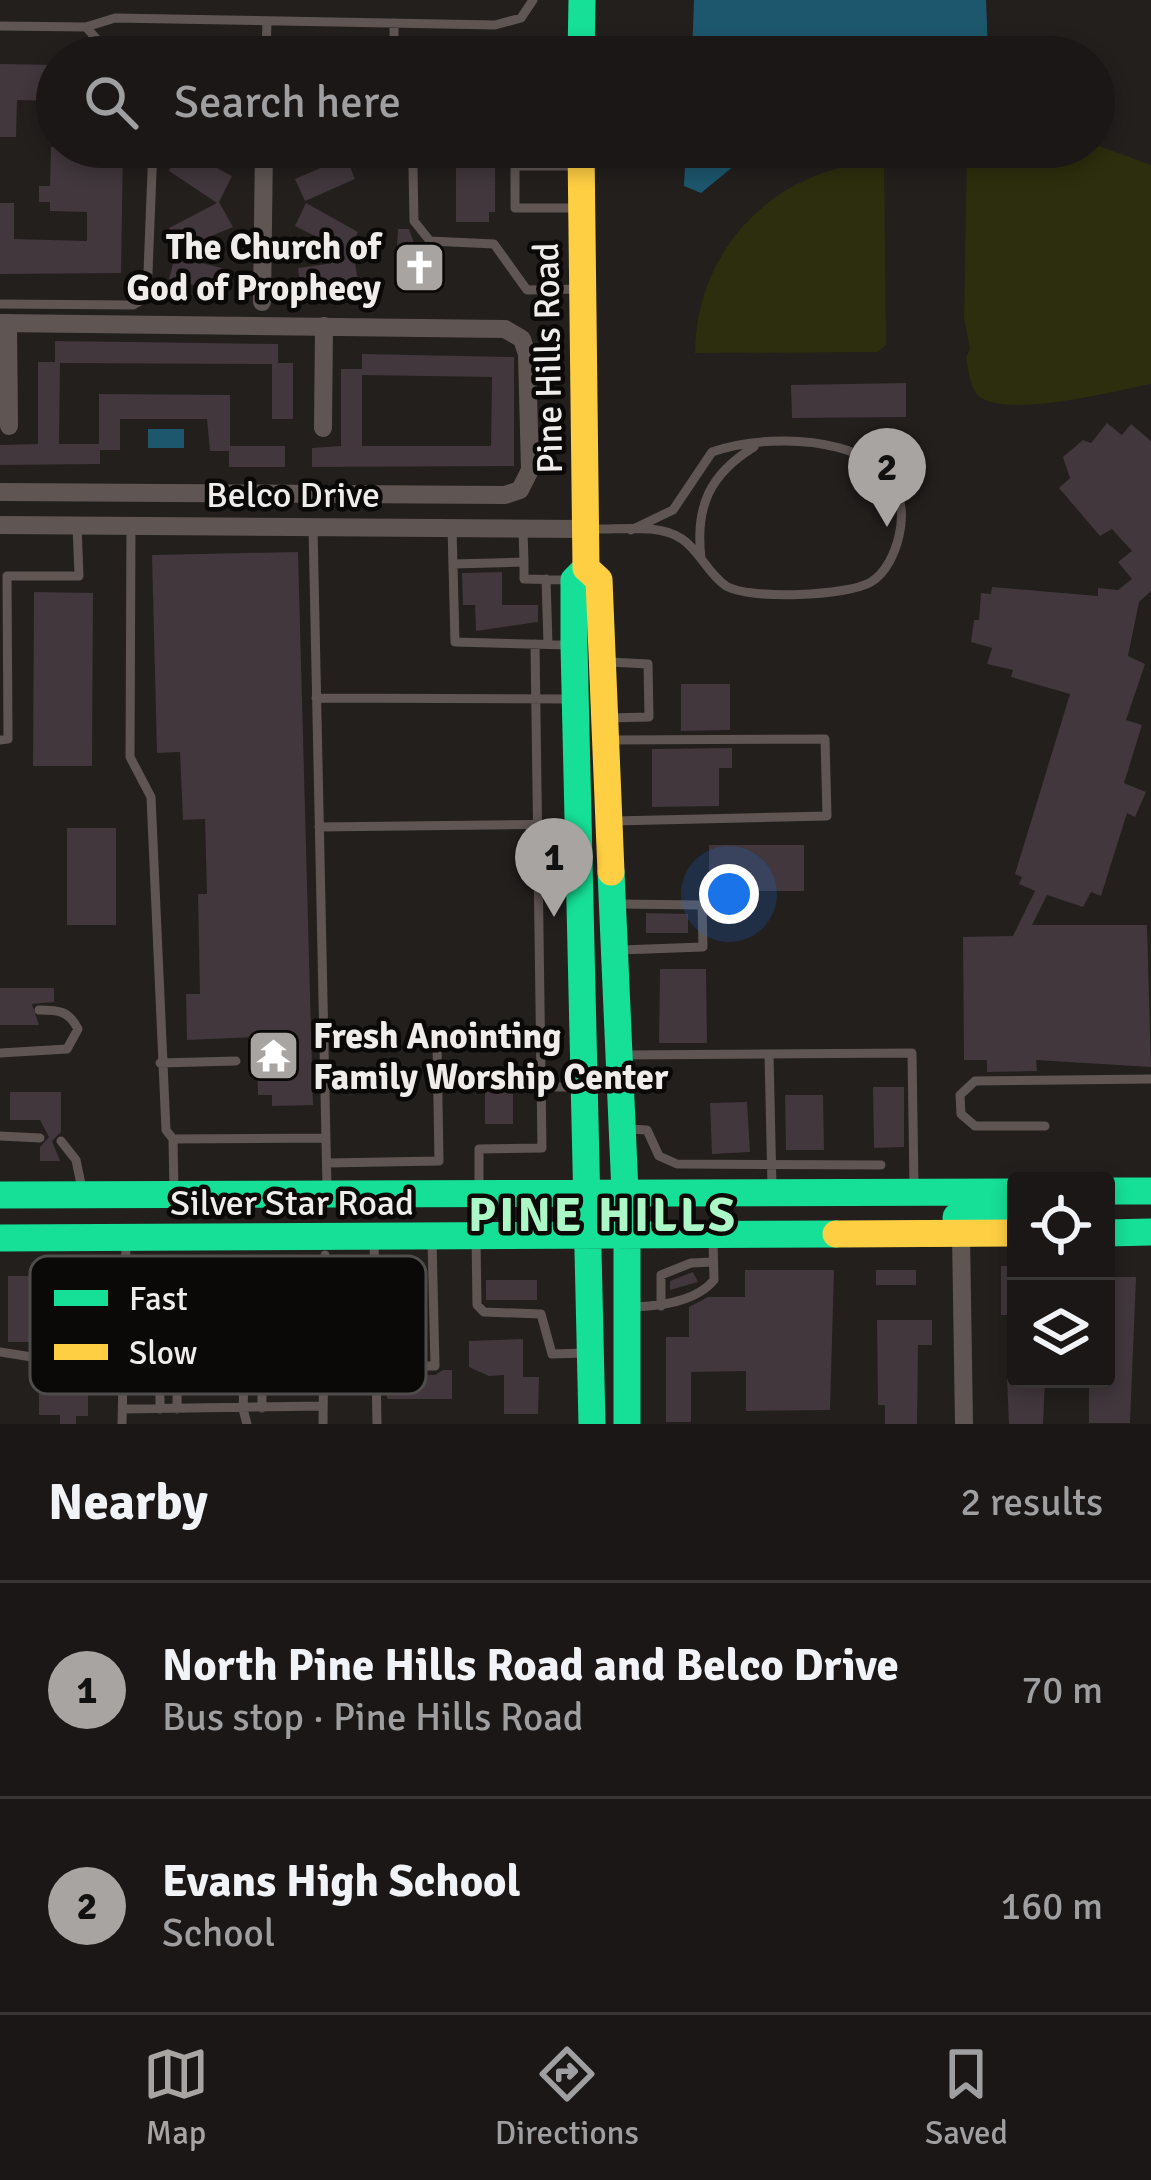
<!DOCTYPE html>
<meta charset="utf-8">
<style>
:root{--surface:#1a1716;--page:#272423;--text:#f1f3f6;--muted:#9f9fa1;--line:#383635;--accent:#a7a4a2}
body{margin:0;font-family:Signika,sans-serif;background:var(--page);color:var(--text)}
.controls{position:absolute;right:36px;bottom:36px;display:grid;overflow:hidden;border-radius:12px;box-shadow:0 6px 18px #0003}
.controls button{width:108px;height:108px;display:grid;place-items:center;padding:0;border:0;border-bottom:3px solid var(--line);background:var(--surface);color:var(--text);font:60px sans-serif}
.you{position:absolute;left:729px;top:894px;width:42px;height:42px;margin:-30px;border:9px solid #fff;border-radius:50%;background:#1a73e8;box-shadow:0 0 0 18px #1a73e833}
.badge{display:grid;place-items:center;width:78px;height:78px;border-radius:50%;background:var(--accent);color:#111;font-size:39px;font-weight:700}
.pin{position:absolute;translate:-50% -99px;filter:drop-shadow(0 3px 6px #0008)}
.pin::after{content:'';position:absolute;top:63px;width:42px;height:36px;background:inherit;clip-path:polygon(0 0,100% 0,50% 100%)}
.list{margin:0;padding:0;list-style:none}
h2{display:flex;justify-content:space-between;align-items:center;height:156px;margin:0;padding:0 48px;font-size:51px}
h2 small{font-size:39px;font-weight:400;color:var(--muted)}
.list li{display:grid;grid-template-columns:78px 1fr auto;gap:36px;align-items:center;box-sizing:border-box;height:216px;padding:0 48px;border-top:3px solid var(--line)}
.list b{display:block;font-size:45px;white-space:nowrap}
.list p{margin:0;font-size:39px;white-space:nowrap;color:var(--muted)}
.list em{font-size:39px;font-style:normal;color:var(--muted)}
.icon{flex:none;width:66px;height:66px;fill:none;stroke:currentColor;stroke-width:2;stroke-linecap:round;stroke-linejoin:round}
.map{position:relative;flex:none;width:1151px;height:1424px;overflow:hidden}
.search{position:absolute;background:var(--surface);box-shadow:0 6px 18px #0003;left:36px;right:36px;top:36px;height:132px;display:flex;align-items:center;gap:30px;box-sizing:border-box;padding:0 42px;border-radius:66px;color:var(--muted);font-size:45px}
.sheet{height:588px;background:var(--surface)}
nav{display:flex;justify-content:space-around;align-items:center;box-sizing:border-box;height:168px;border-top:3px solid var(--line);background:var(--surface);font-size:33px;color:var(--muted)}
nav a{display:grid;justify-items:center;gap:6px}
nav .on{color:var(--accent)}
.map>svg:first-child{display:block}
.green{fill:#2d2e0d}
.water{fill:#1d576e}
.building{fill:#41373c;fill-rule:evenodd}
.lines{fill:none;stroke-linecap:round;stroke-linejoin:round}
.lane{stroke:#5f5653;stroke-width:9}
.street{stroke:#5f5653;stroke-width:18}
.fast{stroke:#16e098;stroke-width:27}
.slow{stroke:#ffcf43;stroke-width:27}
.labels{text-anchor:middle;stroke-width:9;stroke-linejoin:round;paint-order:stroke}
.poi-label{font-size:36px;font-weight:bold;fill:#efecea;stroke:#0b0908;text-anchor:end}
.street-label{font-size:36px;fill:#efecea;stroke:#0b0908}
.district-label{font-size:48px;font-weight:bold;letter-spacing:3px;fill:#acf7c6;stroke:#0b0908}
.key{fill:#0b0908;stroke:#4f4d4c;stroke-width:3}
.key-label{font-size:33px;fill:#efecea}
</style>
<div class="map">
<svg width="1151" height="1424" viewBox="0 0 1151 1424">
<rect width="100%" height="100%" fill="#221f1d"/>
<!-- green -->
<path class="green" d="M 1099,146 L 1151,165 L 1151,384 C 1118,390 997,422 976,393 C 970,385 968,368 966,357 L 970,349 L 964,319 L 967,147 Z
M 884,162 L 886,345 L 878,352 L 695,353 C 696,246 778,165 884,162 Z"/>
<!-- water -->
<path class="water" d="M 694,0 L 986,0 L 988,52 L 986,57 L 692,57 Z
M 686,147 L 757,147 L 701,193 L 684,186 Z
M 148,429 L 184,429 L 184,448 L 148,448 Z"/>
<!-- building -->
<path class="building" d="M 0,64 L 57,65 L 57,101 L 17,100 L 16,137 L 0,137 Z
M 51,147 L 123,147 L 121,273 L 0,274 L 0,203 L 14,203 L 14,239 L 87,241 L 87,212 L 50,211 L 50,202 L 39,202 L 39,186 L 50,186 Z
M 180,149 L 232,176 L 219,202 L 233,227 L 178,250 L 169,228 L 217,203 L 169,171 Z
M 346,157 L 355,179 L 305,201 L 295,179 Z
M 481,158 L 495,159 L 495,212 L 489,212 L 489,222 L 456,222 L 456,164 L 481,164 Z
M 306,203 L 358,232 L 352,244 L 358,281 L 343,284 L 344,289 L 301,291 L 298,268 L 326,264 L 335,246 L 295,226 Z
M 398,229 L 409,229 L 416,248 L 445,251 L 445,285 L 395,284 Z
M 175,256 L 233,271 L 227,293 L 169,279 Z
M 55,341 L 278,344 L 278,363 L 293,363 L 293,419 L 272,419 L 272,364 L 60,363 L 59,444 L 99,444 L 99,394 L 230,395 L 230,446 L 285,446 L 285,467 L 229,467 L 229,451 L 210,451 L 207,419 L 120,419 L 120,450 L 100,450 L 100,464 L 0,465 L 0,445 L 38,444 L 38,362 L 55,362 Z
M 362,354 L 514,357 L 514,466 L 312,467 L 312,448 L 341,446 L 341,369 L 362,369 ZM 362,375 L 492,377 L 491,446 L 362,446 Z
M 906,383 L 906,417 L 792,418 L 791,385 Z
M 1107,423 L 1122,435 L 1131,424 L 1151,441 L 1151,591 L 1139,602 L 1128,656 L 1145,664 L 1126,720 L 1142,725 L 1124,783 L 1146,792 L 1135,817 L 1127,813 L 1101,896 L 1091,892 L 1083,907 L 1047,895 L 1032,925 L 1147,925 L 1151,1067 L 1036,1060 L 1037,1071 L 987,1072 L 987,1060 L 964,1060 L 963,937 L 1013,936 L 1035,891 L 1019,884 L 1022,877 L 1015,874 L 1070,694 L 1011,677 L 1013,670 L 987,664 L 992,648 L 971,642 L 974,620 L 979,620 L 981,593 L 991,594 L 992,587 L 1098,596 L 1098,588 L 1118,590 L 1132,579 L 1118,562 L 1132,551 L 1112,529 L 1100,536 L 1059,488 L 1070,478 L 1063,457 L 1083,440 L 1091,443 Z
M 298,552 L 313,1105 L 272,1106 L 272,1095 L 258,1095 L 256,1037 L 187,1040 L 186,994 L 200,994 L 198,894 L 207,894 L 205,819 L 183,820 L 180,752 L 157,753 L 152,555 Z
M 502,572 L 502,605 L 538,605 L 538,622 L 476,631 L 475,605 L 463,605 L 462,573 Z
M 34,592 L 93,593 L 92,766 L 33,766 Z
M 681,684 L 730,684 L 730,730 L 681,731 Z
M 732,748 L 732,768 L 719,768 L 719,806 L 652,807 L 652,749 Z
M 67,828 L 116,828 L 116,925 L 67,925 Z
M 709,845 L 804,845 L 804,891 L 709,891 Z
M 646,913 L 688,914 L 688,933 L 646,933 Z
M 660,969 L 706,969 L 707,1043 L 659,1043 Z
M 0,988 L 54,988 L 54,1002 L 32,1004 L 39,1025 L 0,1025 Z
M 485,1072 L 513,1072 L 513,1124 L 485,1124 Z
M 873,1087 L 904,1087 L 904,1147 L 874,1148 Z
M 10,1092 L 61,1092 L 61,1132 L 52,1141 L 60,1161 L 40,1161 L 40,1147 L 49,1137 L 40,1120 L 10,1120 Z
M 785,1095 L 823,1095 L 824,1150 L 786,1150 Z
M 747,1102 L 750,1152 L 712,1154 L 710,1103 Z
M 1001,1266 L 1016,1266 L 1016,1315 L 1001,1315 Z
M 745,1270 L 834,1270 L 830,1410 L 746,1411 L 746,1371 L 691,1372 L 691,1422 L 666,1422 L 666,1337 L 689,1337 L 689,1307 L 708,1297 L 745,1297 Z
M 876,1270 L 916,1270 L 916,1285 L 876,1285 Z
M 693,1272 L 698,1282 L 670,1290 L 670,1281 Z
M 8,1276 L 76,1276 L 76,1342 L 8,1342 Z
M 1106,1277 L 1136,1277 L 1130,1423 L 1089,1423 L 1089,1383 L 1106,1383 Z
M 486,1280 L 537,1280 L 537,1300 L 486,1300 Z
M 877,1320 L 932,1320 L 932,1345 L 918,1345 L 917,1424 L 885,1424 L 885,1405 L 878,1405 Z
M 523,1339 L 523,1377 L 539,1377 L 538,1414 L 504,1414 L 504,1375 L 489,1376 L 469,1367 L 469,1341 Z
M 443,1370 L 452,1370 L 452,1399 L 387,1399 L 387,1375 L 435,1375 Z
M 1007,1379 L 1045,1379 L 1043,1424 L 1009,1424 Z
M 39,1386 L 88,1386 L 88,1416 L 76,1416 L 76,1424 L 60,1424 L 60,1415 L 39,1415 Z"/>
<g class="lines">
<!-- lane -->
<path class="lane" d="M 0,26 L 86,27 L 115,18 L 495,25 L 521,18 L 533,0
M 86,27 L 107,51 L 154,57
M 266,56 L 267,21
M 394,57 L 394,23
M 453,147 L 536,152 L 536,147
M 575,166 L 515,166 L 515,208 L 576,208
M 413,168 L 414,221 L 430,241 L 494,244 L 527,290 L 581,289
M 0,304 L 133,305 L 147,297 L 153,147
M 131,525 L 130,757 L 151,797 L 166,1130 L 173,1139 L 326,1138
M 313,527 L 327,1188
M 452,528 L 455,642 L 570,645
M 591,529 C 618,530 659,523 682,539 C 700,551 707,573 726,586 C 749,600 848,596 871,582 C 886,573 895,553 899,536 C 922,435 776,429 712,452 L 673,510 L 631,530
M 701,558 C 695,506 710,474 754,447
M 524,562 L 524,579 L 568,580
M 453,564 L 524,562 L 523,531
M 546,579 L 548,644
M 316,698 L 569,699
M 608,718 L 649,717 L 648,664 L 609,662
M 0,740 L 8,739 L 7,576 L 79,576 L 77,525
M 611,740 L 825,739 L 827,816 L 614,821
M 319,827 L 576,824
M 618,904 L 702,905 L 703,947 L 620,950
M 0,1053 L 67,1049 L 78,1029 C 69,1011 59,1010 39,1010
M 769,1054 L 772,1187
M 625,1055 L 912,1053 L 914,1187
M 160,1063 L 236,1061
M 539,1087 L 582,1087
M 1045,1126 L 975,1126 L 961,1114 L 960,1095 L 975,1081 L 1151,1079
M 629,1129 L 647,1130 L 659,1156 L 677,1164 L 881,1165
M 0,1136 L 40,1138
M 173,1139 L 174,1194
M 61,1141 L 76,1160 L 82,1189
M 327,1163 L 439,1161 L 437,1043
M 479,1187 L 479,1149 L 542,1148 L 535,644
M 374,1238 L 376,1366 L 435,1366 L 432,1240
M 476,1238 L 477,1305 L 484,1312 L 541,1314 L 552,1354 L 586,1353
M 261,1288 L 262,1408
M 661,1306 L 661,1275 L 691,1263 L 713,1262
M 633,1307 C 660,1306 696,1302 714,1280 L 713,1241
M 0,1352 L 32,1357 L 45,1365 L 123,1367
M 376,1366 L 377,1424
M 123,1409 L 323,1406
M 160,1409 C 161,1352 141,1228 239,1277 C 256,1285 273,1297 292,1289 C 305,1284 316,1267 325,1256
M 177,1409 L 178,1300 L 189,1278 C 213,1274 236,1282 247,1304 L 243,1409 L 247,1424
M 122,1424 L 126,1243
M 323,1424 L 325,1255"/>
<!-- street -->
<path class="street" d="M 154,54 L 356,57
M 262,302 L 264,147
M 0,323 L 505,329 L 522,339 L 527,354 L 530,470 L 520,490 L 505,495 L 0,492
M 8,323 L 9,426
M 323,428 L 324,326
M 0,525 L 586,529
M 961,1234 L 964,1424"/>
<!-- fast -->
<path class="fast" d="M 581,57 L 582,0
M 586,568 L 574,580 L 574,645 L 592,1424
M 611,872 L 627,1238 L 627,1424
M 1106,1191 L 1151,1191
M 0,1195 L 1016,1192
M 956,1217 L 1004,1212 L 1016,1202
M 1106,1233 L 1151,1232
M 0,1238 L 836,1234"/>
<!-- slow -->
<path class="slow" d="M 581,147 L 586,568 L 599,580 L 611,872
M 836,1234 L 1016,1233"/>
</g>
<!-- icons -->
<defs>
<symbol id="church-square" viewBox="-11 -11 22 22"><rect x="-9" y="-9" width="18" height="18" rx="4" fill="#a7a4a2" stroke="#0b0908"/><path d="M-1.2-6h2.4v3.5h3.3v2.4h-3.3V6h-2.4V-.1h-3.3v-2.4h3.3Z" fill="#fff"/></symbol>
<symbol id="temple-square" viewBox="-11 -11 22 22"><rect x="-9" y="-9" width="18" height="18" rx="4" fill="#a7a4a2" stroke="#0b0908"/><path d="M0-6L5-2H3V0L6.5 2.5H4V6H1.5V3h-3V6H-4V2.5H-6.5L-3 0V-2H-5Z" fill="#fff"/></symbol>
</defs>
<g fill-rule="evenodd">
<use href="#church-square" x="390" y="238" width="59" height="59"/>
<use href="#temple-square" x="244" y="1026" width="59" height="59"/>
</g>
<g class="labels">
<!-- poi labels -->
<g class="poi-label">
<text x="381" y="259">The Church of<tspan x="381" dy="41">God of Prophecy</tspan></text>
<text x="313" y="1048" text-anchor="start">Fresh Anointing<tspan x="313" dy="41">Family Worship Center</tspan></text>
</g>
<!-- street labels -->
<g class="street-label">
<text transform="translate(547 358) rotate(-91)" y="13">Pine Hills Road</text>
<text x="293" y="507">Belco Drive</text>
<text x="292" y="1215">Silver Star Road</text>
</g>
<!-- district labels -->
<g class="district-label">
<text x="603" y="1231">PINE HILLS</text>
</g>
</g>
<!-- legend -->
<rect x="30" y="1256" width="396" height="138" rx="18" class="key"/>
<rect x="54" y="1290" width="54" height="16" fill="#16e098"/>
<rect x="54" y="1344" width="54" height="16" fill="#ffcf43"/>
<g class="key-label">
<text x="129" y="1310">Fast</text>
<text x="129" y="1364">Slow</text>
</g>
</svg>
<div class="controls">
<button><svg class="icon" aria-label="locate" viewBox="0 0 24 24"><circle cx="12" cy="12" r="6"/><path d="M12 2v4M12 18v4M2 12h4M18 12h4"/></svg></button>
<button><svg class="icon" aria-label="layers" viewBox="0 0 24 24"><path d="M12 4l9 5-9 5-9-5zM3 14l9 5 9-5"/></svg></button>
</div>
<div class="you"></div>
<div class="pin badge" style="left:554px;top:917px">1</div>
<div class="pin badge" style="left:887px;top:527px">2</div>
<div class="search"><svg class="icon" aria-label="search" viewBox="0 0 24 24"><circle cx="10" cy="10" r="6"/><path d="M15 15l6 6"/></svg>Search here</div>
</div>
<section class="sheet">
<h2>Nearby<small>2 results</small></h2>
<ul class="list">
<li><span class="badge">1</span><div><b>North Pine Hills Road and Belco Drive</b><p>Bus stop · Pine Hills Road</p></div><em>70 m</em></li>
<li><span class="badge">2</span><div><b>Evans High School</b><p>School</p></div><em>160 m</em></li>
</ul>
</section>
<nav>
<a class="on"><svg class="icon" aria-label="map" viewBox="0 0 24 24"><path d="M3 6l6-2 6 2 6-2v14l-6 2-6-2-6 2zM9 4v14M15 6v14"/></svg>Map</a>
<a><svg class="icon" aria-label="directions" viewBox="0 0 24 24"><path d="M12 3l9 9-9 9-9-9zM9 14v-3h6M13 9l2 2-2 2"/></svg>Directions</a>
<a><svg class="icon" aria-label="saved" viewBox="0 0 24 24"><path d="M7 4h10v16l-5-4-5 4z"/></svg>Saved</a>
</nav>
